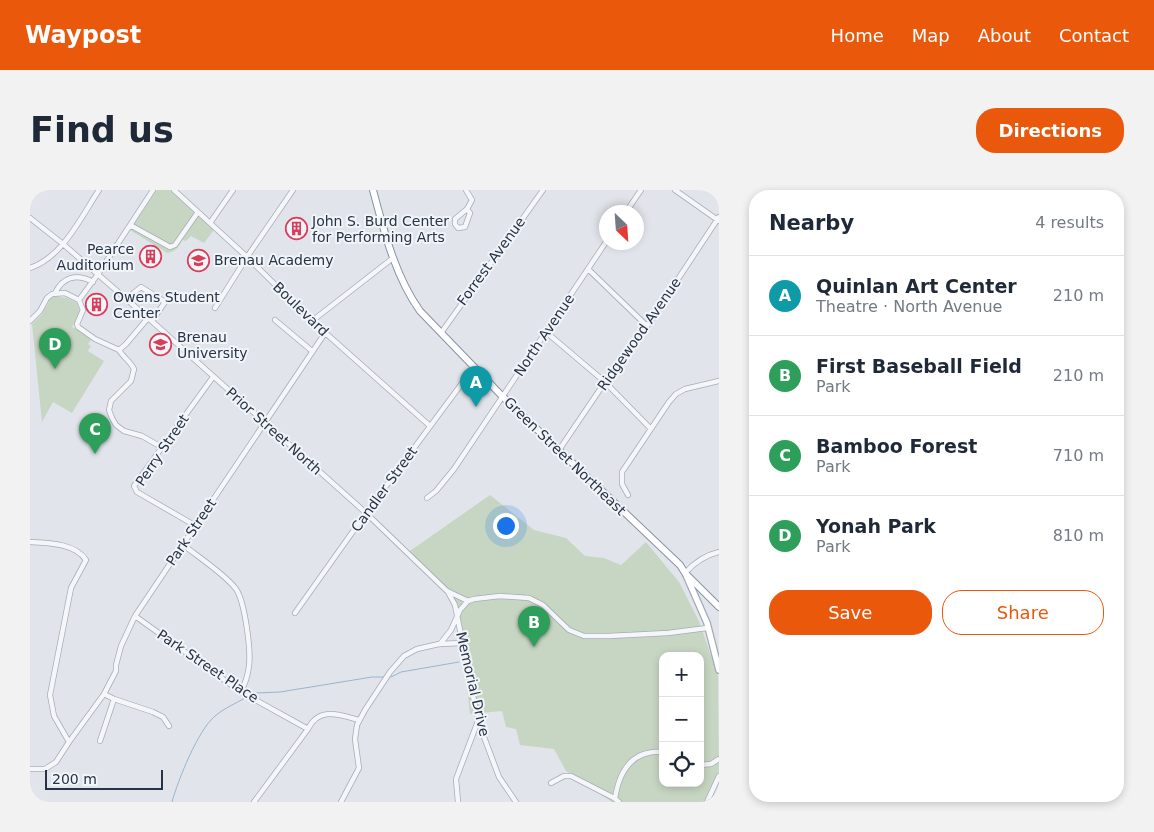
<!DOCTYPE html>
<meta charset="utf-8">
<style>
:root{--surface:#fff;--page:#f2f2f3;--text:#1f2937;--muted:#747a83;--line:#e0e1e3;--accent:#ea580c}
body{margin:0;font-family:"DejaVu Sans",sans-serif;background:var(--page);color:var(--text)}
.controls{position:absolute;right:15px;bottom:15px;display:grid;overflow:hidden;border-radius:10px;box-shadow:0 2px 8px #0003}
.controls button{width:45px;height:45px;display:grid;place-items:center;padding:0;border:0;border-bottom:1px solid var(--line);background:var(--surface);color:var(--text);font:25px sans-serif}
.compass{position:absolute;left:569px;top:15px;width:45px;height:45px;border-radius:50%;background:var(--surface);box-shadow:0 2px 8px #0003;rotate:155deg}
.scale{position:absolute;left:15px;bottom:12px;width:118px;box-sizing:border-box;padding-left:5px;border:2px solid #283345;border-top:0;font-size:14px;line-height:18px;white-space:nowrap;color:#283345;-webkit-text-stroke:4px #f1f4f8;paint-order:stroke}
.you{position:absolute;left:475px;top:335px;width:18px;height:18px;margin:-12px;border:4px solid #fff;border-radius:50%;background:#1a73e8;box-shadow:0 0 0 8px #1a73e833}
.badge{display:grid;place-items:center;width:32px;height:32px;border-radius:50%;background:var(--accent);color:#fff;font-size:16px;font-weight:700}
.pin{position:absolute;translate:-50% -41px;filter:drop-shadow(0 1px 2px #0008)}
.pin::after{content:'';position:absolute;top:26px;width:18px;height:15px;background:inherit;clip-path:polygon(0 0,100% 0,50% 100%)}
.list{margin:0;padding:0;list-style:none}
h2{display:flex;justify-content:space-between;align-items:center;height:65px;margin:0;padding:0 20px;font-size:21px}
h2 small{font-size:16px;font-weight:400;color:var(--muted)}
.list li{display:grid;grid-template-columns:32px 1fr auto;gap:15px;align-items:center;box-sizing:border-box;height:80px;padding:0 20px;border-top:1px solid var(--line)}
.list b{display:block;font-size:19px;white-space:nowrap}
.list p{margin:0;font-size:16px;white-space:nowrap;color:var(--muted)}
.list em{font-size:16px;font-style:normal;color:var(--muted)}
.actions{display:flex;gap:10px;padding:15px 20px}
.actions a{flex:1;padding:11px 0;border:1px solid var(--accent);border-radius:20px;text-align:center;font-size:18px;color:var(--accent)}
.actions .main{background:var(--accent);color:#fff}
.icon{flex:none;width:28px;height:28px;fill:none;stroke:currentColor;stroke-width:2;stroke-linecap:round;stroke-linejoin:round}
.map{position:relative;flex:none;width:689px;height:612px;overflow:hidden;border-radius:20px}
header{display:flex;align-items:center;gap:30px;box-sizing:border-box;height:70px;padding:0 25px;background:var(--accent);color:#fff}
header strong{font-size:24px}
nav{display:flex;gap:28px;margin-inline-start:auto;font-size:18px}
.intro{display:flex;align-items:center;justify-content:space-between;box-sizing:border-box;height:120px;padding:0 30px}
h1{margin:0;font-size:35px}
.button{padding:12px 22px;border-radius:20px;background:var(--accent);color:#fff;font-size:18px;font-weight:700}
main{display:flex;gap:30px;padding:0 30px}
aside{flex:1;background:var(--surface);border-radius:20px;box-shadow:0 2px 8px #0003}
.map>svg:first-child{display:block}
.green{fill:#c7d6c2;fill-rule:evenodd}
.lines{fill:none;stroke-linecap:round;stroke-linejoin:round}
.stream{stroke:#9ab4ce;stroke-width:1}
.minor-casing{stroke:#a6acb6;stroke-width:6}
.major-casing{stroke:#a0aab8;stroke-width:8}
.highway-casing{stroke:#8793a3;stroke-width:8}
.minor{stroke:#f5f6f9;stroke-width:4.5}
.major{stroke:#fff;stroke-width:5.5}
.highway{stroke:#fff;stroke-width:6}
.labels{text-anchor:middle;stroke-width:4;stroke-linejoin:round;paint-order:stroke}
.poi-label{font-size:14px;fill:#283345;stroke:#f1f4f8;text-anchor:start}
.street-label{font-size:14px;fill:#283345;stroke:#f1f4f8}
</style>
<header>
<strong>Waypost</strong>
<nav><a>Home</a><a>Map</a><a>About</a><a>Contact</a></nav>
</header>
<div class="intro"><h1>Find us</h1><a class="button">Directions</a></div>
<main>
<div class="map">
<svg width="689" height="612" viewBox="0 0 689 612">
<rect width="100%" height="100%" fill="#e1e5eb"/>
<!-- green -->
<path class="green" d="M 127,0 L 140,0 L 184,40 L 174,53 L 161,46 L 156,51 L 152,50 C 148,58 147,61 137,63 L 100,40 Z
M 22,106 L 37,108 L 47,113 L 50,122 L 42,137 L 50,140 L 61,150 L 58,154 L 61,156 L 58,161 L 74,171 L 42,223 L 23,212 L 12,232 L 2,134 L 12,124 L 19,112 L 18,109 Z
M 460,305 L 504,340 L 536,348 L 555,366 L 574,368 L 591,375 L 616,352 L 649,392 L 669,431 L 688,486 L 689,581 L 676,612 L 582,612 L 536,581 L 524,559 L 490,555 L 486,539 L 476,537 L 472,521 L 440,524 L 428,414 L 377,363 ZM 633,466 L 670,466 L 670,593 L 633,593 Z"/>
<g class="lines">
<!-- stream -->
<path class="stream" d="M 361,487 L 371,482 L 429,472
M 226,503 L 250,502 L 342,487 L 354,487
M 142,612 C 148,590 168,540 185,526 C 194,518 205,514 215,508"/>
<defs>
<path id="minor" d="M 144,0 L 217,67 L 282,131 L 400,236
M 436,0 L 442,10 L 437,19 L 425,29 L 425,34 L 428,38 L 435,37 L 440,23 L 437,19
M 645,0 L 689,31
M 596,22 L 611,0
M 0,28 L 33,54 L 125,134 L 336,323 L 417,401 L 438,411 L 444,409 L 470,406 L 499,408 L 513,415 L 539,440 L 554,446 L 579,446 L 638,443 L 677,438
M 180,33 L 203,0
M 100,35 L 140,57 L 145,55 L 168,22
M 0,78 C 33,67 51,27 69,0
M 558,79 L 617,136
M 25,103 C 33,87 46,83 63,92
M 96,109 L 111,97 L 135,112 L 122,131
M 49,110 L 68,84 L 123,0
M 185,118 L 217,67 L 263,0
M 245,130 L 282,161
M 0,131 L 10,121 L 17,108 L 22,104 L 35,103 L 49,110 L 53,120 L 47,134 L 48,137 L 65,149 L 89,160 C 93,167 100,171 104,179 L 101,191 L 81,211 L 79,220 L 82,228 L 86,235 L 94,241 L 112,246 L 133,258
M 282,131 L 363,68
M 516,142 L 575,192 L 620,238
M 411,143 L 513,0
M 89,160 L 96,154 L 118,128
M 529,260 L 575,192 L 617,136 L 689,27
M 598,305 L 592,294 L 592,282 L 639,212 L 646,204 L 655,199 L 689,191
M 397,308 L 406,301 L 424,279 L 576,52
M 166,336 L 107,302 L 104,296 L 183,187
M 0,352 C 18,353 45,353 56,370 L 41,398 L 20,505 L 24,526 L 39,552
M 152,354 C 167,366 195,384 206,399 C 215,412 221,460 219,476 C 218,484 215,494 211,502
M 655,383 C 664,373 676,365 689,362
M 418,402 L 425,415 L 448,531 L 469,587 L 486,612
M 265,423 L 336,323 L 444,177
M 105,426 L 211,502 L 278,539
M 410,454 L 421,440 L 430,420 L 438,411
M 84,509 L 123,522 L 133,527 L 139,536
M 70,551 L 84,509 L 74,504 L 86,481 L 86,475 L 91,456 L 105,426 L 295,143
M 670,575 L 681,574 L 689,569
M 0,579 L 15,579 L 26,572 L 39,552 L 74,504
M 521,593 L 534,586 L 541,586 L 584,608 L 589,612
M 585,609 C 589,581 602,560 633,562
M 224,612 L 278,539 C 289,516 310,525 329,530
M 311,612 L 329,578 L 325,549 L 327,535 L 335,520 L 360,482 L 374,466 L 387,459 L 409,454 L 433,453
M 428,612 L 426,589 L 448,531
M 677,612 L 689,586"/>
<path id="major" d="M 656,385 L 677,433 L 689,480"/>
<path id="highway" d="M 343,0 C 354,41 365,86 390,121 L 472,206 L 650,375 L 655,383 L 689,417"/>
</defs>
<!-- minor casing -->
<use href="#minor" class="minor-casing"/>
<!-- major casing -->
<use href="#major" class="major-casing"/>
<!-- highway casing -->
<use href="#highway" class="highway-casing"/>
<!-- minor -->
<use href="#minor" class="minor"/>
<!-- major -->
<use href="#major" class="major"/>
<!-- highway -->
<use href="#highway" class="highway"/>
</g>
<!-- icons -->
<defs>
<symbol id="building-ring" viewBox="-11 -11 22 22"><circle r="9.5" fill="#f1f4f8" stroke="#da3d58" stroke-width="1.5"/><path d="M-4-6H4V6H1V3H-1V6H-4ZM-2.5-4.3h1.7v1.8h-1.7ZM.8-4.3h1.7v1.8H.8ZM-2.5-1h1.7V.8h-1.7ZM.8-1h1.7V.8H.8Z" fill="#da3d58"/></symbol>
<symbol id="school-ring" viewBox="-11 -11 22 22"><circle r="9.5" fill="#f1f4f8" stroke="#da3d58" stroke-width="1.5"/><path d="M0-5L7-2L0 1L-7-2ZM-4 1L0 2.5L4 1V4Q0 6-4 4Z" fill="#da3d58"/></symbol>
<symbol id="university-ring" viewBox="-11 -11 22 22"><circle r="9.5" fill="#f1f4f8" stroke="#da3d58" stroke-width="1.5"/><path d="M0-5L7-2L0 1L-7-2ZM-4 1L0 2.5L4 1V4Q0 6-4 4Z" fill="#da3d58"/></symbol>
</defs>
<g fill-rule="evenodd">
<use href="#building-ring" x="254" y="26" width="25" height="25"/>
<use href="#building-ring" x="108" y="54" width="25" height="25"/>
<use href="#school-ring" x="156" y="58" width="25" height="25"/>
<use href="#building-ring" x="54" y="102" width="25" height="25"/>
<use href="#university-ring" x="118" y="142" width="25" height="25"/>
</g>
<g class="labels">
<!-- poi labels -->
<g class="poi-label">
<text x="282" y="36">John S. Burd Center<tspan x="282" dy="16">for Performing Arts</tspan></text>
<text x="104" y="64" text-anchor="end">Pearce<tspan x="104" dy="16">Auditorium</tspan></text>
<text x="184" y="75">Brenau Academy</text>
<text x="83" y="112">Owens Student<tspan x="83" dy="16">Center</tspan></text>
<text x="147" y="152">Brenau<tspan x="147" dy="16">University</tspan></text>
</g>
<!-- street labels -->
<g class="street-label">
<text transform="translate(461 71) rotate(-54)" y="5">Forrest Avenue</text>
<text transform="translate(271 119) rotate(44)" y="5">Boulevard</text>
<text transform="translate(609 144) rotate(-55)" y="5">Ridgewood Avenue</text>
<text transform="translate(514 145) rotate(-56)" y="5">North Avenue</text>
<text transform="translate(244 241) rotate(42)" y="5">Prior Street North</text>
<text transform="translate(132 260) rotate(-56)" y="5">Perry Street</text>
<text transform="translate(535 266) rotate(44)" y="5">Green Street Northeast</text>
<text transform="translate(354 299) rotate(-54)" y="5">Candler Street</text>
<text transform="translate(161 342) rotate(-56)" y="5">Park Street</text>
<text transform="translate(178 476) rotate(34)" y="5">Park Street Place</text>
<text transform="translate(443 494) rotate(77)" y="5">Memorial Drive</text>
</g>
</g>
</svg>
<div class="controls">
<button>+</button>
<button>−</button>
<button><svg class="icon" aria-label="locate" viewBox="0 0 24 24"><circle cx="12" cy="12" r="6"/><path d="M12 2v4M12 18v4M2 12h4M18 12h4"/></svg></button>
</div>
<svg class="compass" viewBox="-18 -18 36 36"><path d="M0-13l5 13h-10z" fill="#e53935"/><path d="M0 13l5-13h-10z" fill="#747a83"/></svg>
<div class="scale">200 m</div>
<div class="you"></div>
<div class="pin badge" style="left:446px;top:217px;background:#0f9aa8">A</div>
<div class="pin badge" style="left:504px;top:457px;background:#2e9e5b">B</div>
<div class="pin badge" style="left:65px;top:264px;background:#2e9e5b">C</div>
<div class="pin badge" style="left:25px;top:179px;background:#2e9e5b">D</div>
</div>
<aside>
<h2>Nearby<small>4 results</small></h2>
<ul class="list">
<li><span class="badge" style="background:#0f9aa8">A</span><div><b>Quinlan Art Center</b><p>Theatre · North Avenue</p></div><em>210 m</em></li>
<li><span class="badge" style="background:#2e9e5b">B</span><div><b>First Baseball Field</b><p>Park</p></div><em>210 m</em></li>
<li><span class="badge" style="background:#2e9e5b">C</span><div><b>Bamboo Forest</b><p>Park</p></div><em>710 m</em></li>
<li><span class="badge" style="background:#2e9e5b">D</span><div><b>Yonah Park</b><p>Park</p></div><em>810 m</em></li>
</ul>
<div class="actions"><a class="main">Save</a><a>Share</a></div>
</aside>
</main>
